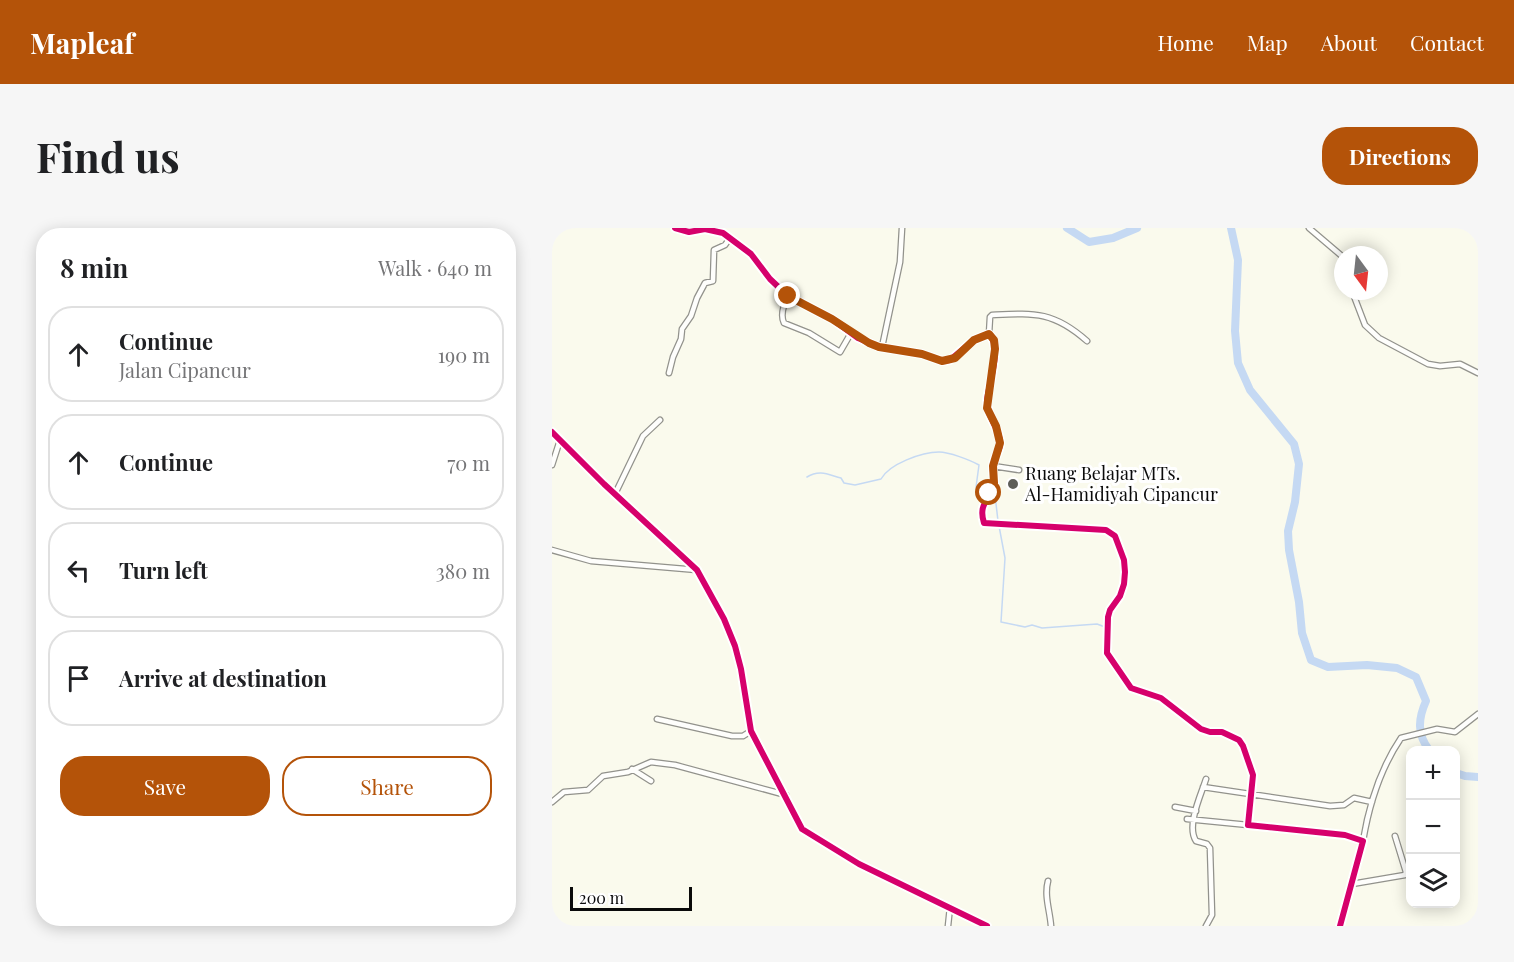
<!DOCTYPE html>
<meta charset="utf-8">
<style>
:root{--surface:#fff;--page:#f6f6f6;--text:#202124;--muted:#757577;--line:#e0e0e0;--accent:#b45309}
body{margin:0;font-family:"Playfair Display",serif;background:var(--page);color:var(--text)}
.controls{position:absolute;right:18px;bottom:18px;display:grid;overflow:hidden;border-radius:12px;box-shadow:0 3px 15px #0003}
.controls button{width:54px;height:54px;display:grid;place-items:center;padding:0;border:0;border-bottom:2px solid var(--line);background:var(--surface);color:var(--text);font:30px sans-serif}
.compass{position:absolute;left:782px;top:18px;width:54px;height:54px;border-radius:50%;background:var(--surface);box-shadow:0 3px 15px #0003;rotate:165deg}
.scale{position:absolute;left:18px;bottom:15px;width:122px;box-sizing:border-box;padding-left:6px;border:3px solid #0a0a0a;border-top:0;font-size:16px;line-height:21px;white-space:nowrap;color:#0a0a0a;-webkit-text-stroke:4px #fff;paint-order:stroke}
.stop{position:absolute;width:18px;height:18px;margin:-14px;border:4px solid #b45309;border-radius:50%;background:#fff}
.stop.end{background:#b45309;border-color:#fff;box-shadow:0 2px 6px #0008}
.list{margin:0;padding:0;list-style:none}
h2{display:flex;justify-content:space-between;align-items:center;height:78px;margin:0;padding:0 24px;font-size:26px}
h2 small{font-size:20px;font-weight:400;color:var(--muted)}
.list li{display:grid;grid-template-columns:39px 1fr auto;gap:18px;align-items:center;box-sizing:border-box;height:96px;margin:0 12px 12px;padding:0 12px;border:2px solid var(--line);border-radius:24px}
.list b{display:block;font-size:22px;white-space:nowrap}
.list p{margin:0;font-size:20px;white-space:nowrap;color:var(--muted)}
.list em{font-size:20px;font-style:normal;color:var(--muted)}
.actions{display:flex;gap:12px;padding:18px 24px}
.actions a{flex:1;padding:14px 0;border:2px solid var(--accent);border-radius:24px;text-align:center;font-size:21px;color:var(--accent)}
.actions .main{background:var(--accent);color:#fff}
.icon{flex:none;width:33px;height:33px;fill:none;stroke:currentColor;stroke-width:2;stroke-linecap:round;stroke-linejoin:round}
.map{position:relative;flex:none;width:926px;height:698px;overflow:hidden;border-radius:24px}
header{display:flex;align-items:center;gap:36px;box-sizing:border-box;height:84px;padding:0 30px;background:var(--accent);color:#fff}
header strong{font-size:28px}
nav{display:flex;gap:33px;margin-inline-start:auto;font-size:21px}
.intro{display:flex;align-items:center;justify-content:space-between;box-sizing:border-box;height:144px;padding:0 36px}
h1{margin:0;font-size:42px}
.button{padding:15px 27px;border-radius:24px;background:var(--accent);color:#fff;font-size:21px;font-weight:700}
main{display:flex;gap:36px;padding:0 36px}
aside{flex:1;background:var(--surface);border-radius:24px;box-shadow:0 3px 15px #0003}
.map>svg:first-child{display:block}
.lines{fill:none;stroke-linecap:round;stroke-linejoin:round}
.stream{stroke:#c5d9f3;stroke-width:1.5}
.river{stroke:#c5d9f3;stroke-width:8}
.minor-casing{stroke:#92928c;stroke-width:7}
.minor{stroke:#fefefc;stroke-width:4.5}
.cycleway-casing{stroke:#fff;stroke-width:10}
.cycleway{stroke:#d6006c;stroke-width:6}
.route{stroke:#b45309;stroke-width:8}
.poi-dot{fill:#5e5e59;stroke:#fff;stroke-width:2}
.labels{text-anchor:middle;stroke-width:6;stroke-linejoin:round;paint-order:stroke}
.poi-label{font-size:18px;fill:#0a0a0a;stroke:#fff;text-anchor:start}
</style>
<header>
<strong>Mapleaf</strong>
<nav><a>Home</a><a>Map</a><a>About</a><a>Contact</a></nav>
</header>
<div class="intro"><h1>Find us</h1><a class="button">Directions</a></div>
<main>
<aside>
<h2>8 min<small>Walk · 640 m</small></h2>
<ul class="list">
<li><svg class="icon" aria-label="ahead" viewBox="0 0 24 24"><path d="M12 20V5M6 11l6-6 6 6"/></svg><div><b>Continue</b><p>Jalan Cipancur</p></div><em>190 m</em></li>
<li><svg class="icon" aria-label="ahead" viewBox="0 0 24 24"><path d="M12 20V5M6 11l6-6 6 6"/></svg><div><b>Continue</b></div><em>70 m</em></li>
<li><svg class="icon" aria-label="left" viewBox="0 0 24 24"><path d="M17 20v-9H6M10 6l-5 5 5 5"/></svg><div><b>Turn left</b></div><em>380 m</em></li>
<li><svg class="icon" aria-label="arrive" viewBox="0 0 24 24"><path d="M6 21V4h12l-3 4 3 4H6"/></svg><div><b>Arrive at destination</b></div></li>
</ul>
<div class="actions"><a class="main">Save</a><a>Share</a></div>
</aside>
<div class="map">
<svg width="926" height="698" viewBox="0 0 926 698">
<rect width="100%" height="100%" fill="#fafaed"/>
<g class="lines">
<!-- stream -->
<path class="stream" d="M 255,249 C 268,241 277,247 289,250 L 292,255 L 303,257 L 329,251 C 337,236 370,224 387,224 C 397,224 418,232 427,237 L 424,259 L 443,267 L 446,293
M 447,298 L 453,330 L 449,394 L 473,399 L 480,397 L 490,400 L 545,396 L 553,399 L 553,415
M 558,429 L 560,427 L 573,447
M 575,451 L 585,460"/>
<!-- river -->
<path class="river" d="M 515,0 L 537,14 L 561,10 L 585,0
M 679,0 L 686,32 L 683,103 L 686,135 L 698,162 L 742,216 L 747,236 L 743,274 L 736,303 L 737,322 L 747,374 L 750,405 L 759,432 L 776,439 L 815,437 L 845,440 L 864,449 L 874,473 C 866,491 865,506 877,522
M 904,545 L 913,548 L 926,549"/>
<defs>
<path id="minor" d="M 123,0 L 137,4 L 153,1 L 171,5 L 199,26 L 218,51 L 236,68 L 280,91 L 306,110 L 327,119 L 370,126 L 390,133 L 398,132 L 422,112 L 437,106 C 451,120 436,156 435,173 C 434,188 449,201 448,217 C 447,225 441,231 441,239 C 440,245 443,251 442,257 C 437,273 426,276 432,295 L 554,302 L 563,308 L 572,332 L 573,344 L 572,356 L 568,368 L 558,382 L 556,389 L 555,425 L 579,460 L 609,470 L 649,501 L 658,504 L 670,504 L 687,512 L 691,518 L 701,547 L 696,597 L 793,607 L 811,613 L 788,698
M 757,0 L 791,29
M 800,63 L 813,97 L 827,110 L 876,136 L 888,138 L 908,136 L 926,145
M 236,68 C 232,76 228,87 232,95 L 257,105 L 288,124 L 299,105
M 437,106 L 438,89 L 440,87 C 482,85 501,83 535,113
M 330,119 L 348,34 L 350,0
M 117,145 L 121,129 L 129,111 L 130,101 L 139,88 L 145,70 L 153,55 L 161,53 L 162,22 L 173,17 L 178,10
M 0,204 L 52,256 L 145,342 L 172,391 L 183,418 L 189,441 L 199,503 L 250,601 L 307,636 L 435,698
M 0,237 L 8,212
M 441,238 L 467,242
M 63,266 L 91,208 L 108,192
M 0,322 L 39,333 L 145,342
M 105,491 L 180,508 L 191,508 L 199,503
M 80,541 L 99,553
M 651,559 L 778,578 L 792,577 L 802,570 L 820,574
M 0,574 L 12,564 L 36,562 L 51,548 L 76,544 L 99,534 L 123,537 L 234,567
M 623,579 L 644,583
M 635,591 L 696,597
M 811,613 C 817,577 828,541 849,510 L 885,501 L 903,504 L 926,486
M 496,653 C 492,668 498,683 499,698
M 800,656 L 853,647 L 854,644 L 843,608
M 396,698 L 398,679
M 654,698 L 660,687 L 658,620 L 655,616 L 644,613 C 634,598 649,567 654,551"/>
</defs>
<!-- minor casing -->
<use href="#minor" class="minor-casing"/>
<!-- minor -->
<use href="#minor" class="minor"/>
<defs>
<path id="cycleway" d="M 123,0 L 137,4 L 153,1 L 171,5 L 199,26 L 218,51 L 236,68 L 280,91 L 306,110 L 327,119 L 370,126 L 390,133 L 398,132 L 422,112 L 437,106 C 451,120 436,156 435,173 C 434,188 449,201 448,217 C 447,225 441,231 441,239 C 440,245 443,251 442,257 C 437,273 426,276 432,295 L 554,302 L 563,308 L 572,332 L 573,344 L 572,356 L 568,368 L 558,382 L 556,389 L 555,425 L 579,460 L 609,470 L 649,501 L 658,504 L 670,504 L 687,512 L 691,518 L 701,547 L 696,597 L 793,607 L 811,613 L 788,698
M 0,204 L 52,256 L 145,342 L 172,391 L 183,418 L 189,441 L 199,503 L 250,601 L 307,636 L 435,698"/>
</defs>
<!-- cycleway casing -->
<use href="#cycleway" class="cycleway-casing"/>
<!-- cycleway -->
<use href="#cycleway" class="cycleway"/>
</g>
<g class="lines">
<!-- route -->
<path class="route" d="M 236,68 L 280,91 L 317,115 L 327,119 L 370,126 L 390,133 L 403,130 L 422,112 L 437,106 L 442,112 L 443,121 L 435,180 L 444,198 L 448,215 L 441,238 L 442,255 L 437,265"/>
</g>
<!-- markers -->
<circle class="poi-dot" cx="461" cy="256" r="6"/>
<g class="labels">
<!-- poi labels -->
<g class="poi-label">
<text x="473" y="252">Ruang Belajar MTs.<tspan x="473" dy="21">Al-Hamidiyah Cipancur</tspan></text>
</g>
</g>
</svg>
<div class="controls">
<button>+</button>
<button>−</button>
<button><svg class="icon" aria-label="layers" viewBox="0 0 24 24"><path d="M12 4l9 5-9 5-9-5zM3 14l9 5 9-5"/></svg></button>
</div>
<svg class="compass" viewBox="-18 -18 36 36"><path d="M0-13l5 13h-10z" fill="#e53935"/><path d="M0 13l5-13h-10z" fill="#757577"/></svg>
<div class="scale">200 m</div>
<div class="stop" style="left:437px;top:265px"></div>
<div class="stop end" style="left:236px;top:68px"></div>
</div>
</main>
